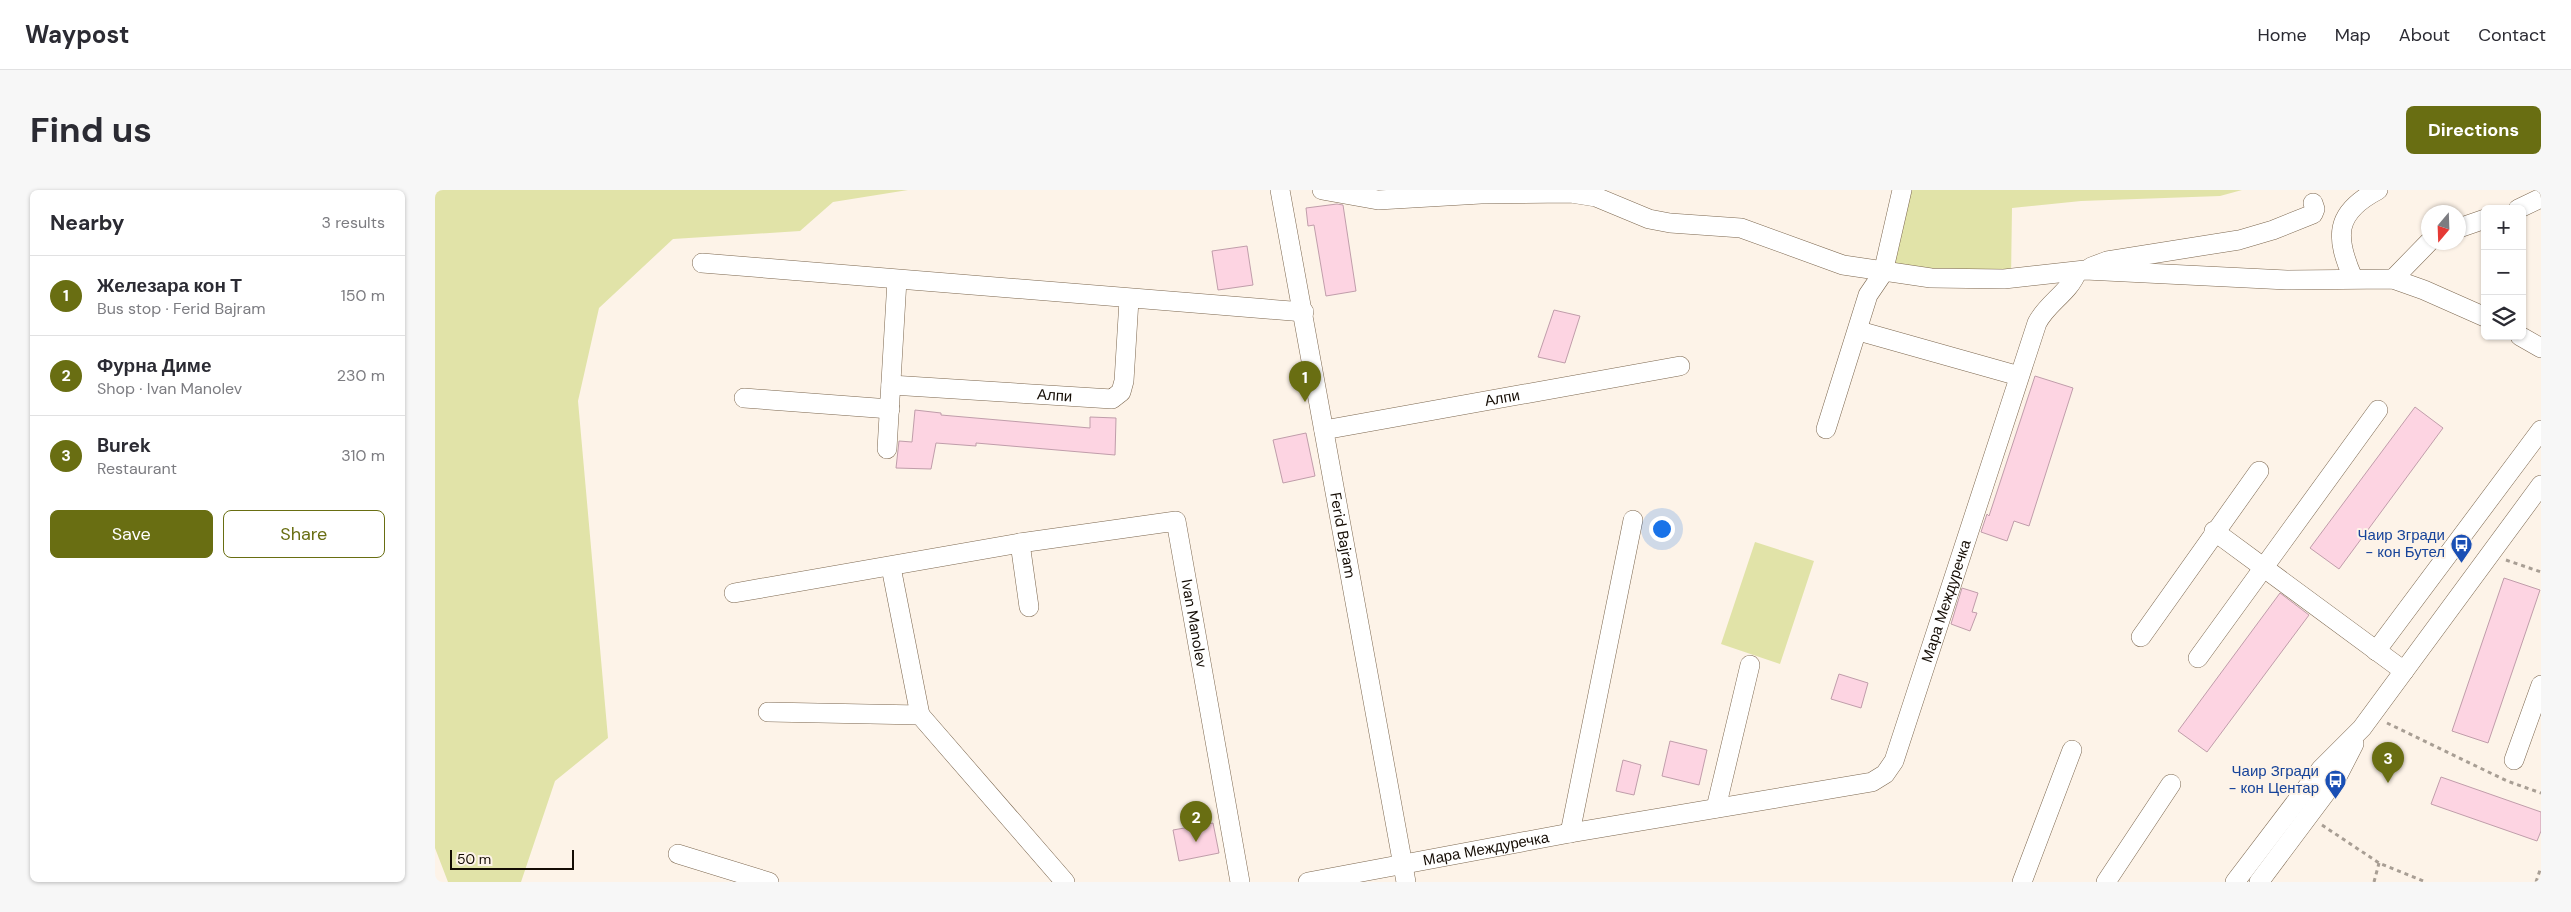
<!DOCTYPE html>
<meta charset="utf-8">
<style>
:root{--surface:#fff;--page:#f7f7f7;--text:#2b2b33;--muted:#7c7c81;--line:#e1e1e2;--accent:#696e12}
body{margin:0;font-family:"DM Sans",sans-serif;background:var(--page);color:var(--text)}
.controls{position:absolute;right:15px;top:15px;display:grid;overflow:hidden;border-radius:8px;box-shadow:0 1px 4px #0004}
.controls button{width:45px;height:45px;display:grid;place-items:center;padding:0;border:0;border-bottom:1px solid var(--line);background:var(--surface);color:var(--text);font:25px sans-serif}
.compass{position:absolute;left:1986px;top:15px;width:45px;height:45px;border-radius:50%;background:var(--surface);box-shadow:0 1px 4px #0004;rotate:199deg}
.scale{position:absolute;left:15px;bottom:12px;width:124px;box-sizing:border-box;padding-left:5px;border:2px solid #140c04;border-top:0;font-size:14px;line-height:18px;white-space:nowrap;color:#140c04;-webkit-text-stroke:4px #fdf3e8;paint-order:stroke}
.you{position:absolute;left:1226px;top:338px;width:18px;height:18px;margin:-12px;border:4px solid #fff;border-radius:50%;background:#1a73e8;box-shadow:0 0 0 8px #1a73e833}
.badge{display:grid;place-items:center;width:32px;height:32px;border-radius:50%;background:var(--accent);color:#fff;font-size:16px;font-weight:700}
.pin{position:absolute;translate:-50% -41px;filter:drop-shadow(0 1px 2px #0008)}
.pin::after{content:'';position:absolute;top:26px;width:18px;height:15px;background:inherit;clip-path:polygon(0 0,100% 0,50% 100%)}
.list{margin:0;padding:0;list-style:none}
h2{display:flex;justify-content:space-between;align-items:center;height:65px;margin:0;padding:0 20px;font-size:21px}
h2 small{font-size:16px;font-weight:400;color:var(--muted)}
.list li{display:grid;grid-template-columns:32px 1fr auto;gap:15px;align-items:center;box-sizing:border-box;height:80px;padding:0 20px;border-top:1px solid var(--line)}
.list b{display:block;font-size:19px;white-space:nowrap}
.list p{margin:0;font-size:16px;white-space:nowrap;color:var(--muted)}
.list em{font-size:16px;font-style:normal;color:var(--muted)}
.actions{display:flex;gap:10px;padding:15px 20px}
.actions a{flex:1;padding:11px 0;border:1px solid var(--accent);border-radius:8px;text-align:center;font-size:18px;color:var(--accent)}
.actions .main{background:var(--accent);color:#fff}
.icon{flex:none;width:28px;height:28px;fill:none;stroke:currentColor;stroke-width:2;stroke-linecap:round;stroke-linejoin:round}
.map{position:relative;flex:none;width:2106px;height:692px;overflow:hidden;border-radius:8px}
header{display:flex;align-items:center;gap:30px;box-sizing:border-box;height:70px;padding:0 25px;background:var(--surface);border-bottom:1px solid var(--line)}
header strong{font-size:24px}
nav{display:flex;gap:28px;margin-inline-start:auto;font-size:18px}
.intro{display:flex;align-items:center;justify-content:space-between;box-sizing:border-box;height:120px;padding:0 30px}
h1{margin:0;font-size:35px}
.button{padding:12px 22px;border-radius:8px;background:var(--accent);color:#fff;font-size:18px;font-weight:700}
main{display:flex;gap:30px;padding:0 30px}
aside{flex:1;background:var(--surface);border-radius:8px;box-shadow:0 1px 4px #0004}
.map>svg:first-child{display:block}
.green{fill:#e1e3a8}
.building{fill:#fdd4e2;stroke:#c09daa}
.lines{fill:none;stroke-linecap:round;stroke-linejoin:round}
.minor-casing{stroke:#7c674f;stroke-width:20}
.path{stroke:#a89e94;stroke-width:3;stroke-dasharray:4 4;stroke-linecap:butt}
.minor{stroke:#fff;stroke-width:19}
.labels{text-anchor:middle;stroke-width:4;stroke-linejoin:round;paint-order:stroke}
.street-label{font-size:15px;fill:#140c04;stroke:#fdf3e8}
.transit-label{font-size:15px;fill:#164399;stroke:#fdf3e8;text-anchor:end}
</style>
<header>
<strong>Waypost</strong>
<nav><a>Home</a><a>Map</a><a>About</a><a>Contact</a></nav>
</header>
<div class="intro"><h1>Find us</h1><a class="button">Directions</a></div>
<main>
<aside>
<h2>Nearby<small>3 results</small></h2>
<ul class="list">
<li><span class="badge">1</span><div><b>Железара кон Т</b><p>Bus stop · Ferid Bajram</p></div><em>150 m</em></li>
<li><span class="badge">2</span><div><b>Фурна Диме</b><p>Shop · Ivan Manolev</p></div><em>230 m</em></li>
<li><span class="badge">3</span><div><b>Burek</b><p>Restaurant</p></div><em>310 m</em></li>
</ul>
<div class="actions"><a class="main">Save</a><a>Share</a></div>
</aside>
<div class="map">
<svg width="2106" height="692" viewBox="0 0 2106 692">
<rect width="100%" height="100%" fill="#fdf3e8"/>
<!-- green -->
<path class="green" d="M 0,0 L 473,0 L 398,12 L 365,41 L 238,49 L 164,118 L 143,211 L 173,548 L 120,591 L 86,692 L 13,692 L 0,658 Z
M 1467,0 L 1807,0 L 1785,6 L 1646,11 L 1577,18 L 1576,89 L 1448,83 Z
M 1320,352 L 1379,371 L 1345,474 L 1286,454 Z"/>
<!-- building -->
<path class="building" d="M 902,14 L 908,15 L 921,101 L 891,106 L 879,35 L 873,36 L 871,18 Z
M 812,56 L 818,95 L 783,100 L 777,61 Z
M 1119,120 L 1145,126 L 1130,173 L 1103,167 Z
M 1600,186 L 1638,198 L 1594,336 L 1579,331 L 1572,351 L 1546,342 L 1552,324 L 1554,326 Z
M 1980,217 L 2008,238 L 1904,379 L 1875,358 Z
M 480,220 L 506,223 L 506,225 L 655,238 L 655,227 L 681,228 L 680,265 L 541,253 L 541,256 L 501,253 L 496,279 L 461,278 L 464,251 L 477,252 Z
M 871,243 L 880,286 L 848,293 L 838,250 Z
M 2069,388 L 2105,400 L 2053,553 L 2017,541 Z
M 1527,398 L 1543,403 L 1537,422 L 1542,423 L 1535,441 L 1516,434 Z
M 1845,403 L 1874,425 L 1772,562 L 1743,541 Z
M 1404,484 L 1433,493 L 1426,518 L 1396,509 Z
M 1235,551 L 1272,560 L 1264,595 L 1227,586 Z
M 1188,570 L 1206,575 L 1199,605 L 1181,601 Z
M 2006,587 L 2106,622 L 2106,641 L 2102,651 L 1996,614 Z
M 778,633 L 784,663 L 744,671 L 738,640 Z"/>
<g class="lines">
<defs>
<g id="minor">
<path id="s1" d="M 845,0 L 971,692"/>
<path d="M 887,0 L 943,10 L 1046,4 L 1136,3 L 1161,7 L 1214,29 L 1235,33 L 1306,38 L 1408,75 L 1496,88 L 1569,89 L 1650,80 L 1852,90 L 1958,89 L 1989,100 L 2050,127"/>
<path d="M 2083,19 L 2106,8"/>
<path d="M 2024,38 L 2050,29"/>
<path d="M 267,73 L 869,122"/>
<path d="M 1656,77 L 1672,71 L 1804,50 L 1838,40 L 1878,24 L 1880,19 L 1878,13"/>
<path d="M 1918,88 C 1900,47 1899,23 1943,0"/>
<path d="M 1958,89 L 1994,52"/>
<path d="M 1424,141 L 1584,186"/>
<path d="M 2085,146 L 2106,158"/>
<path id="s2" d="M 456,195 L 677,209 L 686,202 L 689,191 L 694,110"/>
<path d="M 309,208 L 455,219"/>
<path d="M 1391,239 L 1433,105 L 1448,83 L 1467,0"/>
<path id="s3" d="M 889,240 L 1245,176"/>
<path d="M 452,259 L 462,90"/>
<path d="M 1779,341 L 1969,481"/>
<path d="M 585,353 L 594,417"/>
<path d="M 456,377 L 485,525"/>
<path id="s4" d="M 299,403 L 585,353 L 741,331 L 805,692"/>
<path d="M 1706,447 L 1824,281"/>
<path d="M 1941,461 L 2106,240"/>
<path d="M 1763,468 L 1943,220"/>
<path d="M 333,522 L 485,525 L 630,692"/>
<path d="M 2079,570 L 2106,495"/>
<path d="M 1281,618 L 1315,475"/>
<path d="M 1135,643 L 1198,330"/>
<path d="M 243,664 L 334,692"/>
<path id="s5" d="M 873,692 L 1135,643 L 1437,592 L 1450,584 L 1459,571 L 1602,133 C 1612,113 1634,103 1642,82"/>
<path d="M 1587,692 L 1637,560"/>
<path d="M 1671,692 L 1736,594"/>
<path d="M 1800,692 L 1886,579 L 1927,538 L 2106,295"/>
<path d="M 1824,692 L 1901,589 L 1919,554"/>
</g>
</defs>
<!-- minor casing -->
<use href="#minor" class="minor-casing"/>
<!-- path -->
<path class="path" d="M 2071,370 L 2106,382
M 1952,533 L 2072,591 L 2106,603
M 1887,635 L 1944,673 L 1991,692
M 1939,692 L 1944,673
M 2101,692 L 2106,677"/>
<!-- minor -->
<use href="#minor" class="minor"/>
</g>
<!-- icons -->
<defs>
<symbol id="bus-pin" viewBox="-11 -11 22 30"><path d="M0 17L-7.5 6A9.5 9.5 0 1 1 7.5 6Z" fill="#1a4fb4" stroke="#fdf3e8"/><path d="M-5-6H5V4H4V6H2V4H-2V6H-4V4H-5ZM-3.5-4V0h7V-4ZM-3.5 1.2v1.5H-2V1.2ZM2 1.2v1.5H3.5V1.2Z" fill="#fff"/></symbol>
</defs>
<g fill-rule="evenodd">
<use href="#bus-pin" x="2014" y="342" width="25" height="34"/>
<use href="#bus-pin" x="1888" y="578" width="25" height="34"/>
</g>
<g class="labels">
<!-- street labels -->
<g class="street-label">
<text dy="5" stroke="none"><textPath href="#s2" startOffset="164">Алпи</textPath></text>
<text dy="5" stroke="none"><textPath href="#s3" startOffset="181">Алпи</textPath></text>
<text dy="5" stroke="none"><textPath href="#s1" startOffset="351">Ferid Bajram</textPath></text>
<text dy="5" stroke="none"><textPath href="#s5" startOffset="772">Мара Междуречка</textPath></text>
<text dy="5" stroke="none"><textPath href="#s4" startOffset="552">Ivan Manolev</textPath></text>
<text dy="5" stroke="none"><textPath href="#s5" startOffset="181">Мара Междуречка</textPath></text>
</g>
<!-- transit labels -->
<g class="transit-label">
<text x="2010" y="350">Чаир Згради<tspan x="2010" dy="17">- кон Бутел</tspan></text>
<text x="1884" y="586">Чаир Згради<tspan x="1884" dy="17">- кон Центар</tspan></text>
</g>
</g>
</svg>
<div class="controls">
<button>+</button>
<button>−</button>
<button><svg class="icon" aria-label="layers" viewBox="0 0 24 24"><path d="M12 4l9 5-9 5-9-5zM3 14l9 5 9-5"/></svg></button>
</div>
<svg class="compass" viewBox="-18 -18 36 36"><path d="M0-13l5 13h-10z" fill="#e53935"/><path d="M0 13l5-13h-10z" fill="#7c7c81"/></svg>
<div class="scale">50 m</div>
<div class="you"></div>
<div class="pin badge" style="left:870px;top:212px">1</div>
<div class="pin badge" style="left:761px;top:652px">2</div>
<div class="pin badge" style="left:1953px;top:593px">3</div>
</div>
</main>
